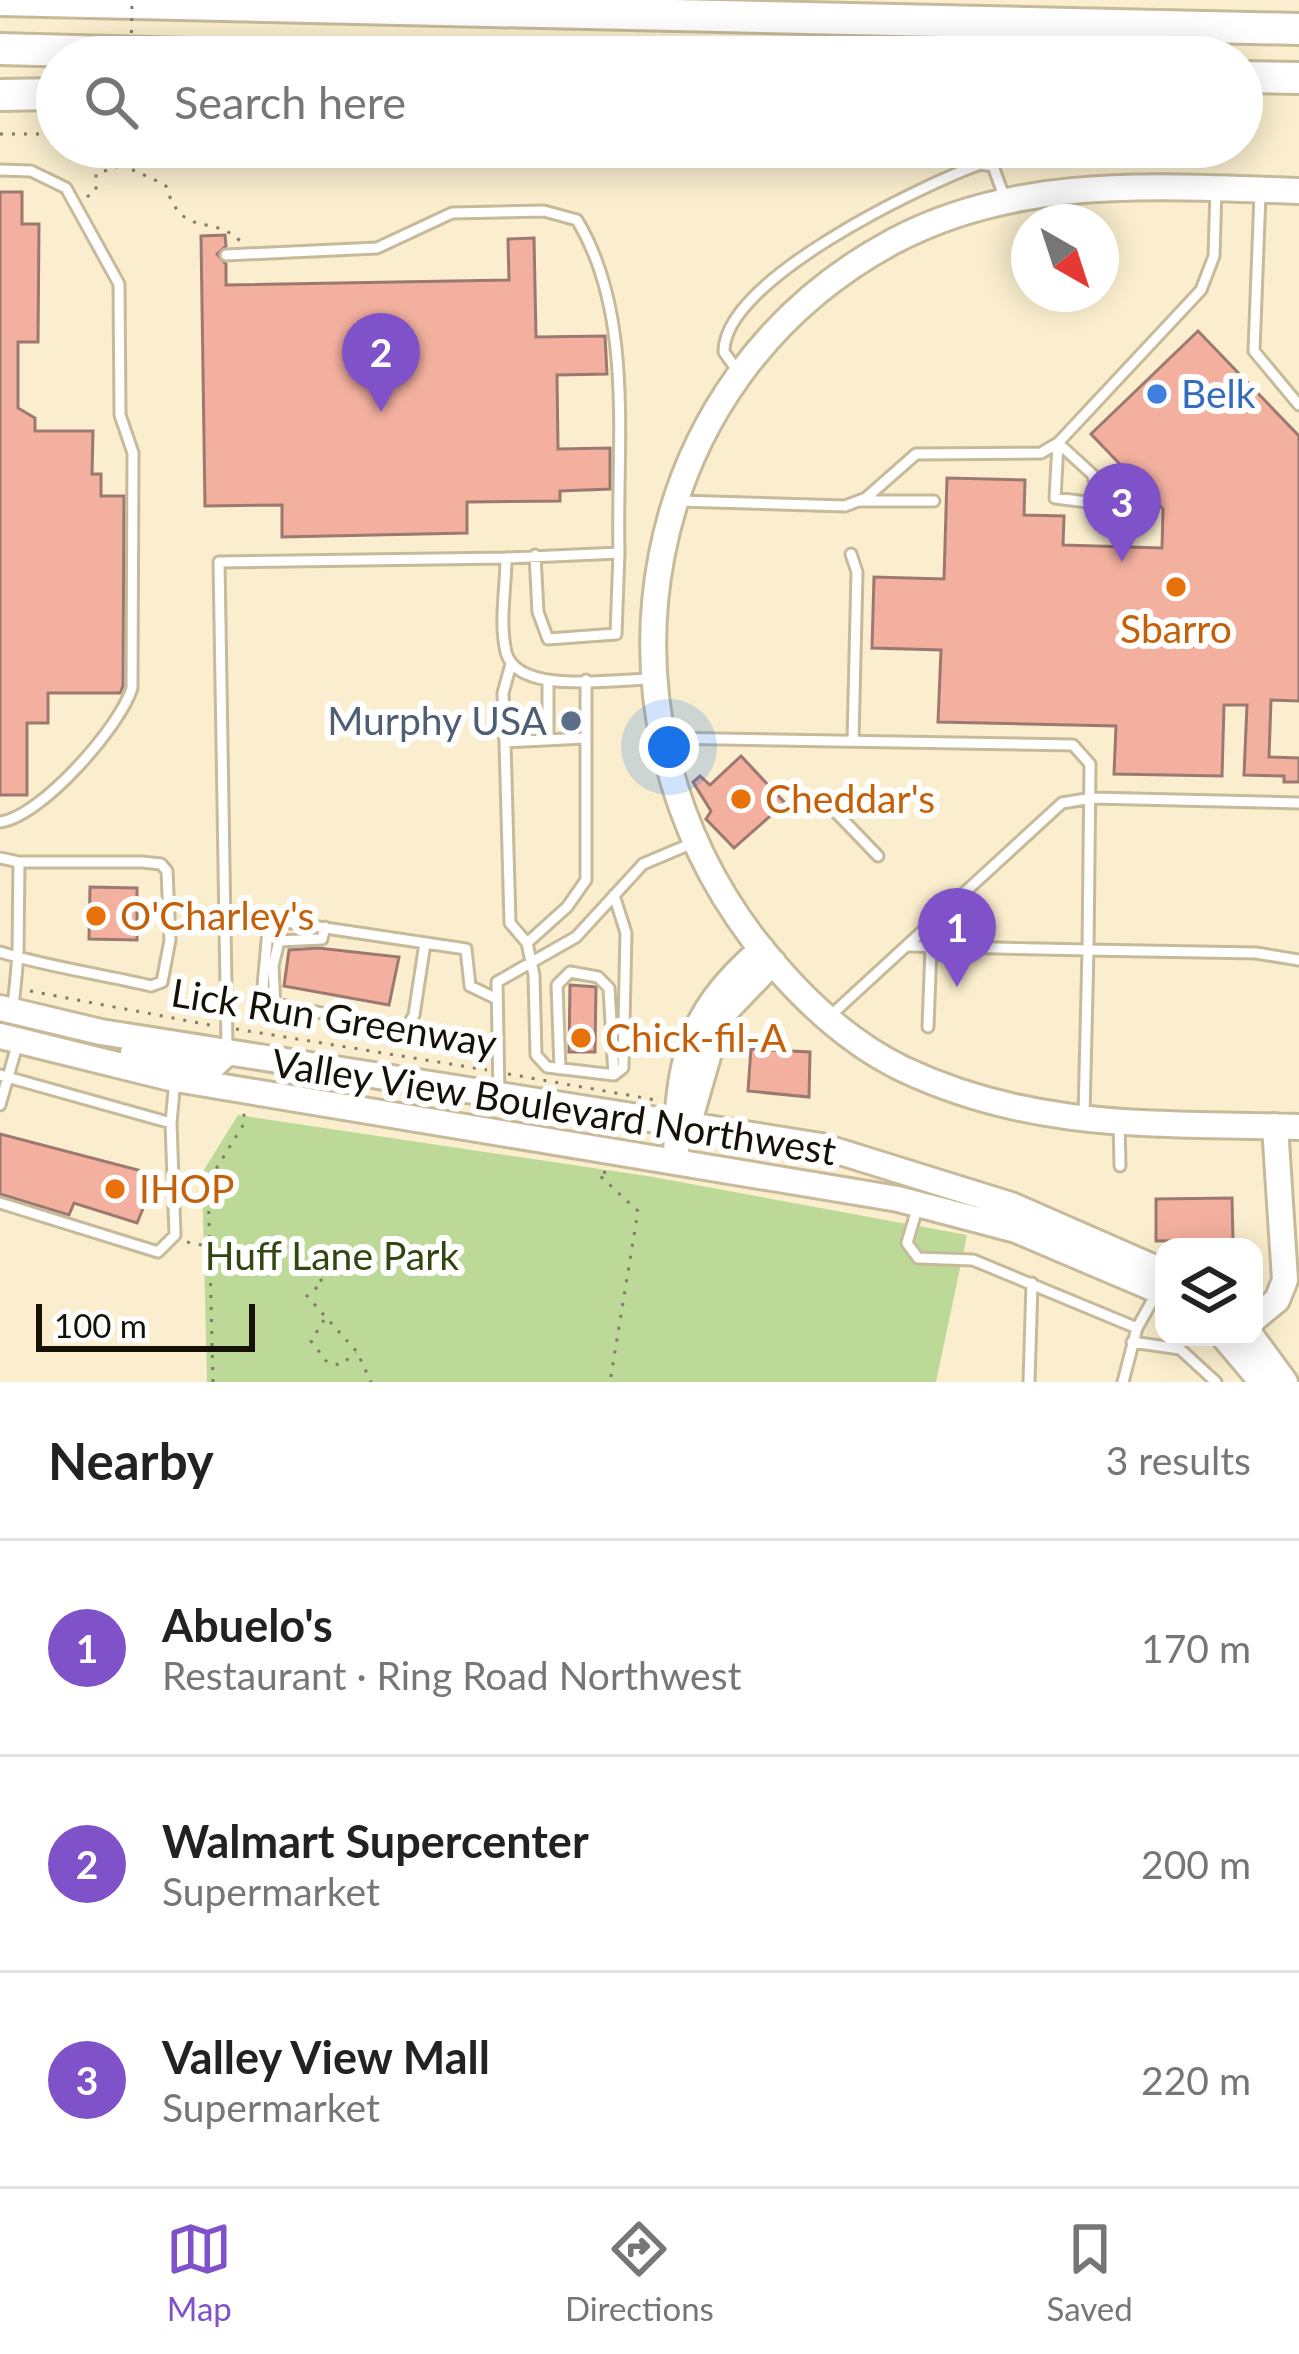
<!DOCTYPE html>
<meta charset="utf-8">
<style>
:root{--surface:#fff;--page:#f6f6f6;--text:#222;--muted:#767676;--line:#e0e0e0;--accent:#8052ca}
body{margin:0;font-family:Lato,sans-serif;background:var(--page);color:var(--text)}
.controls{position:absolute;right:36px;bottom:36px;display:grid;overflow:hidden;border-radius:24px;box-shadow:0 6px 30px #0003}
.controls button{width:108px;height:108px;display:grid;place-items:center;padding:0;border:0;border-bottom:3px solid var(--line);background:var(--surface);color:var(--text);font:60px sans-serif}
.compass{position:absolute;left:1011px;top:204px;width:108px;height:108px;border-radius:50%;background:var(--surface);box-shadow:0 6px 30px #0003;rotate:141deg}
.scale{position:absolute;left:36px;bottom:30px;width:219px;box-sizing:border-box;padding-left:12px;border:6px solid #161106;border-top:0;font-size:33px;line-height:42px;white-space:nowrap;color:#161106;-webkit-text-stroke:9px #fff;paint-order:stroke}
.you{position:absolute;left:669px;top:747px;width:42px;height:42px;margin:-30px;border:9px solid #fff;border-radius:50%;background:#1a73e8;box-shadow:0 0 0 18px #1a73e833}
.badge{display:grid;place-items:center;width:78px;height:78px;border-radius:50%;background:var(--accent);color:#fff;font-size:39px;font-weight:700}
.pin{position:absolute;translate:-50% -99px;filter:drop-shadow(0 3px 6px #0008)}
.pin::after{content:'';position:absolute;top:63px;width:42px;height:36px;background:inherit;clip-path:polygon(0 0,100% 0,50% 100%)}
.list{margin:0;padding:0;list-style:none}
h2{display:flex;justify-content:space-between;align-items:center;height:156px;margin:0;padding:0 48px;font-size:51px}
h2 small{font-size:39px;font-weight:400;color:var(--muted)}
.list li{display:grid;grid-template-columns:78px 1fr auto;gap:36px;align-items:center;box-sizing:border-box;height:216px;padding:0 48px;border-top:3px solid var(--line)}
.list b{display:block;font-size:45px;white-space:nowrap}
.list p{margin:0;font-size:39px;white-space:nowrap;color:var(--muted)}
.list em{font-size:39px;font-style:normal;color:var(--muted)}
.icon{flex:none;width:66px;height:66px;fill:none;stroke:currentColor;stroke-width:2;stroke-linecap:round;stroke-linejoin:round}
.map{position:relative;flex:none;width:1299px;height:1382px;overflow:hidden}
.search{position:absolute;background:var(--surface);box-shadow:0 6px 30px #0003;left:36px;right:36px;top:36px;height:132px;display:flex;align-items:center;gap:30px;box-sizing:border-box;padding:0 42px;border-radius:66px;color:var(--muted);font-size:45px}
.sheet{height:804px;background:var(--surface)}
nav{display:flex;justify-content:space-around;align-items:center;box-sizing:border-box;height:168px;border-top:3px solid var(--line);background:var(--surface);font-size:33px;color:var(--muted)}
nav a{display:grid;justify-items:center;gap:6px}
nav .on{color:var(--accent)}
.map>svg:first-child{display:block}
.green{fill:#bdd997}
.building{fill:#f4b09f;stroke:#9b7971;stroke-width:3}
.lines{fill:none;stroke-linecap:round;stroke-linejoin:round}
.lane-casing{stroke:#c6ba9b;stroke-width:15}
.secondary-casing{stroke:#c6ba9b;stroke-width:30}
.highway-casing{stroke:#c6ba9b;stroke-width:36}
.path{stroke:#847b66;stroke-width:3;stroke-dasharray:3 9;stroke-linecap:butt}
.lane{stroke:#fff;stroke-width:9}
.secondary{stroke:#fff;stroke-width:24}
.highway{stroke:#fff;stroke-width:30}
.path-bridge{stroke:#847b66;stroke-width:3;stroke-dasharray:3 9;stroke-linecap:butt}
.shop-dot{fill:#3f7fe0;stroke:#fff;stroke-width:4.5}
.food-dot{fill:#e8710a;stroke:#fff;stroke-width:4.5}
.service-dot{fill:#5c6f8a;stroke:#fff;stroke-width:4.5}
.labels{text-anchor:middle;stroke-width:12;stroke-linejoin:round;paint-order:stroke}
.shop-label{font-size:39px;fill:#366cbe;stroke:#fff;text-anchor:start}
.food-label{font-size:39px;fill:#c56008;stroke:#fff;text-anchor:start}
.service-label{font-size:39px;fill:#4e5e75;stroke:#fff;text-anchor:end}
.street-label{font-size:39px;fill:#161106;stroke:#fff}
.park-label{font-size:39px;fill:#324610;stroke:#fff}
</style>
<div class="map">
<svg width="1299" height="1382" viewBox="0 0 1299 1382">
<rect width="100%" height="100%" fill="#faeece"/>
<!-- green -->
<path class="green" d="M 238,1115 L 653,1177 L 967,1235 L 936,1382 L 207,1382 L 202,1173 Z"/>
<!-- building -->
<path class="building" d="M 0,192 L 22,192 L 22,224 L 39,224 L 38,342 L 18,342 L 18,408 L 35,418 L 35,431 L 93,431 L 92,474 L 101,474 L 101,496 L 124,496 L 123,686 L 120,693 L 48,693 L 48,723 L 27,723 L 27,795 L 0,795 Z
M 225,235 L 226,246 L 217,254 L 226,264 L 226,285 L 509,280 L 508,239 L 534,238 L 536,337 L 605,336 L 607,374 L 557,375 L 558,449 L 610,448 L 610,489 L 560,491 L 560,501 L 467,502 L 467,533 L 282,537 L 282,505 L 205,506 L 201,236 Z
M 1198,331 L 1299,436 L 1299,701 L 1271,700 L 1269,757 L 1299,758 L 1299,782 L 1284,782 L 1284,776 L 1244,775 L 1247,705 L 1224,705 L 1222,776 L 1114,774 L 1116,726 L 938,722 L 941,650 L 872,648 L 874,577 L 944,579 L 947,478 L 1025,480 L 1024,515 L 1064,516 L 1063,545 L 1162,548 L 1163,509 L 1091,434 Z
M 741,756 L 785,803 L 734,848 L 706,819 L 711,811 L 693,782 L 700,776 L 710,785 Z
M 90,887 L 137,888 L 137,940 L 89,939 Z
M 318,948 L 399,957 L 389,1005 L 284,986 L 289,950 Z
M 570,985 L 596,987 L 595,1052 L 569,1052 Z
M 751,1049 L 810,1052 L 809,1097 L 748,1091 Z
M 0,1134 L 157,1175 L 137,1223 L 74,1203 L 69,1215 L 0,1194 Z
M 1232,1198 L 1233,1240 L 1156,1241 L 1156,1199 Z"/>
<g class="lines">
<defs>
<path id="lane" d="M 0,170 L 31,171 L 66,188 L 119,284 L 120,415 L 133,453 L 132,688 C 120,727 41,817 0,822
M 1260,194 L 1254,351 L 1299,405
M 226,255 L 377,248 L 452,213 L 544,211 L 577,220 C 635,316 616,446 619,553
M 737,370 L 724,352 C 723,280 921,186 980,164 L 993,166 L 1005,199
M 1058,443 L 1092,474 L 1103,504 L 1055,498 Z
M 679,501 L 845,506 L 866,498 L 916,454 L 1041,453 L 1058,443 L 1201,290 L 1214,256 L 1216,188
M 860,501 L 934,501
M 851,554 L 857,572 L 853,741
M 506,558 L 619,553 L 616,634 L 548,639 L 538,612 L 535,555
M 511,664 L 503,693 L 505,742 L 586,738 L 586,880 L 567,907 L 527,943 L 534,975 L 536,1055 L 547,1067 L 614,1075 L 623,1068 L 626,933 L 614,895
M 586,680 L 586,738
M 664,738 L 1073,745 L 1090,764 L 1088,950 L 1256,953 L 1299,960
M 548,740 L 548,680
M 505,742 L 510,923 L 527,943
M 825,801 L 878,856
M 0,858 L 19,862
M 224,919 L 252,917 L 466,949 L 470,986 L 495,998
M 269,919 L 263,986 L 267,1002 L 397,1028 L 407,1027 L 414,1015 L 425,943
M 910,946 L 1088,950 L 1084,1115
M 0,952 C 48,967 101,974 151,986 L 162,982 L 170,940 L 167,871 L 161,864 L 142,862 L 19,862 L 18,952 C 17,970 15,988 13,1006
M 275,1007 L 273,966 L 279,941 L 322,939 L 325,927
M 830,1016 L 1062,803 L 1092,798 L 1299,803
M 928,1027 L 931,947
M 227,1047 L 219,562 L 506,558 C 506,589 499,621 506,652 C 517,696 616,679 652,679
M 560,1069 L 557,985 L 570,972 L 598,977 L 609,988 L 614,1075
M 0,1075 L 171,1123 L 175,1079
M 499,1094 L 497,982 L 576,937 L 643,864 L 695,842
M 0,1105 L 18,1042
M 1119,1122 L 1120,1166
M 0,1203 L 158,1252 L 175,1235 L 171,1123
M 917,1209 L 907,1243 L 918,1258 L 973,1260 L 1137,1328
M 1132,1342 L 1180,1349 L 1216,1382
M 1029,1382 L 1032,1283
M 1123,1382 L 1137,1328 L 1156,1294"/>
<path id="secondary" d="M 1299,191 C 1161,187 1021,174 894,241 C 636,379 580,708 752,937 C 792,989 843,1040 903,1069 C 1034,1131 1158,1123 1299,1127
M 0,1008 L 101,1032 L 821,1146 L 1011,1205 L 1164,1272
M 0,1036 L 170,1078 L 898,1199 L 1016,1230 L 1164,1293
M 133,1053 L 211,1068 L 227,1053
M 685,1136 L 719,1018 L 773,962
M 676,1161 C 678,1064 685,1015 762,949
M 1254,1319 L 1277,1300 L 1285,1280 L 1275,1126
M 1224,1337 L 1262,1382
M 1252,1337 L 1285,1382"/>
<path id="highway" d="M 0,0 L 1299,29
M 0,49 L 306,57
M 1242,77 L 1299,78
M 0,95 L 57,94"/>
</defs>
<!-- lane casing -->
<use href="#lane" class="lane-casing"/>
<!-- secondary casing -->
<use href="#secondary" class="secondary-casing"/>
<!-- highway casing -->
<use href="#highway" class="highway-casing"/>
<!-- path -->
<path class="path" d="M 0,134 L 57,134
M 105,147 C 117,169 146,173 166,186 C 182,240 212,213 240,241
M 87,197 L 96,190 L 96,174 L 119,166
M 30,991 L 215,1026
M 236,1029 L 487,1070
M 508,1074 L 656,1100
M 606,1172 L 598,1174 L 638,1211 L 610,1382
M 187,1242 L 206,1246
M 320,1279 L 323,1282 L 307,1296 L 357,1352 L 371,1382
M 324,1320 L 311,1341 L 327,1362 L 340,1365 L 356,1353
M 213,1382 L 208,1182 L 245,1122 L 243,1109"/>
<!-- lane -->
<use href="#lane" class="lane"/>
<!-- secondary -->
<use href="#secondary" class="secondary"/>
<!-- highway -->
<use href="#highway" class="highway"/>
<!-- path-bridge -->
<path class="path-bridge" d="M 131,57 L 132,0"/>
</g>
<!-- markers -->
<circle class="shop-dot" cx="1157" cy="394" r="12"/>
<g class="food-dot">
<circle cx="1176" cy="587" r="12"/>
<circle cx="741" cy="799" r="12"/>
<circle cx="96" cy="916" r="12"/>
<circle cx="581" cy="1038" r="12"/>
<circle cx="115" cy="1189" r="12"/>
</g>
<circle class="service-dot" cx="571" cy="721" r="12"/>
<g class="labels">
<!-- shop labels -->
<g class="shop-label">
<text x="1181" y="408">Belk</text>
</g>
<!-- food labels -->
<g class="food-label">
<text x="1176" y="643" text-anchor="middle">Sbarro</text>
<text x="765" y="813">Cheddar's</text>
<text x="120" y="930">O'Charley's</text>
<text x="605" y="1052">Chick-fil-A</text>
<text x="139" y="1203">IHOP</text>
</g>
<!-- service labels -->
<g class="service-label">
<text x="547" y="735">Murphy USA</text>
</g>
<!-- street labels -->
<g class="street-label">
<text transform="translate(334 1018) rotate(9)" y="14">Lick Run Greenway</text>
<text transform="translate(554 1107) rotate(9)" y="14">Valley View Boulevard Northwest</text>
</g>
<!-- park labels -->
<g class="park-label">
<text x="332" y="1270">Huff Lane Park</text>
</g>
</g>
</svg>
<div class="controls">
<button><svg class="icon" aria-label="layers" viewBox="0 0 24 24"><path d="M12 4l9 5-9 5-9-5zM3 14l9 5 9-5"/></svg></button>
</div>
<svg class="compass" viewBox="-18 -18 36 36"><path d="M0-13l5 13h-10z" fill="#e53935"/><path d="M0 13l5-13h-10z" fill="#767676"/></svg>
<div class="scale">100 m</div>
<div class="you"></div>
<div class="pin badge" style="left:957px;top:987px">1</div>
<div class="pin badge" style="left:381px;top:412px">2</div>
<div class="pin badge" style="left:1122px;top:562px">3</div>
<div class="search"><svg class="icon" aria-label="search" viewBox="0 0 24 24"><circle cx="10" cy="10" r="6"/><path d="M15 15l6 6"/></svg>Search here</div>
</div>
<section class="sheet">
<h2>Nearby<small>3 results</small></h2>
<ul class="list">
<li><span class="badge">1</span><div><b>Abuelo's</b><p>Restaurant · Ring Road Northwest</p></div><em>170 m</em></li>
<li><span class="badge">2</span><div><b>Walmart Supercenter</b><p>Supermarket</p></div><em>200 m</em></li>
<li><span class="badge">3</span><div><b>Valley View Mall</b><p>Supermarket</p></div><em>220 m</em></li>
</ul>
</section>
<nav>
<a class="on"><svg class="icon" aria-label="map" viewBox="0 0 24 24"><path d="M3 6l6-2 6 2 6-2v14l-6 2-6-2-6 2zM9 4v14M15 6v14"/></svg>Map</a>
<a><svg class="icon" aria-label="directions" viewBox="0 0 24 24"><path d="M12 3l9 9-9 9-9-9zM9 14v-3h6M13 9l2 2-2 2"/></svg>Directions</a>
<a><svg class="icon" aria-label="saved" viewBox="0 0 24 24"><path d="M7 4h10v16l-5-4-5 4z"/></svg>Saved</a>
</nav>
